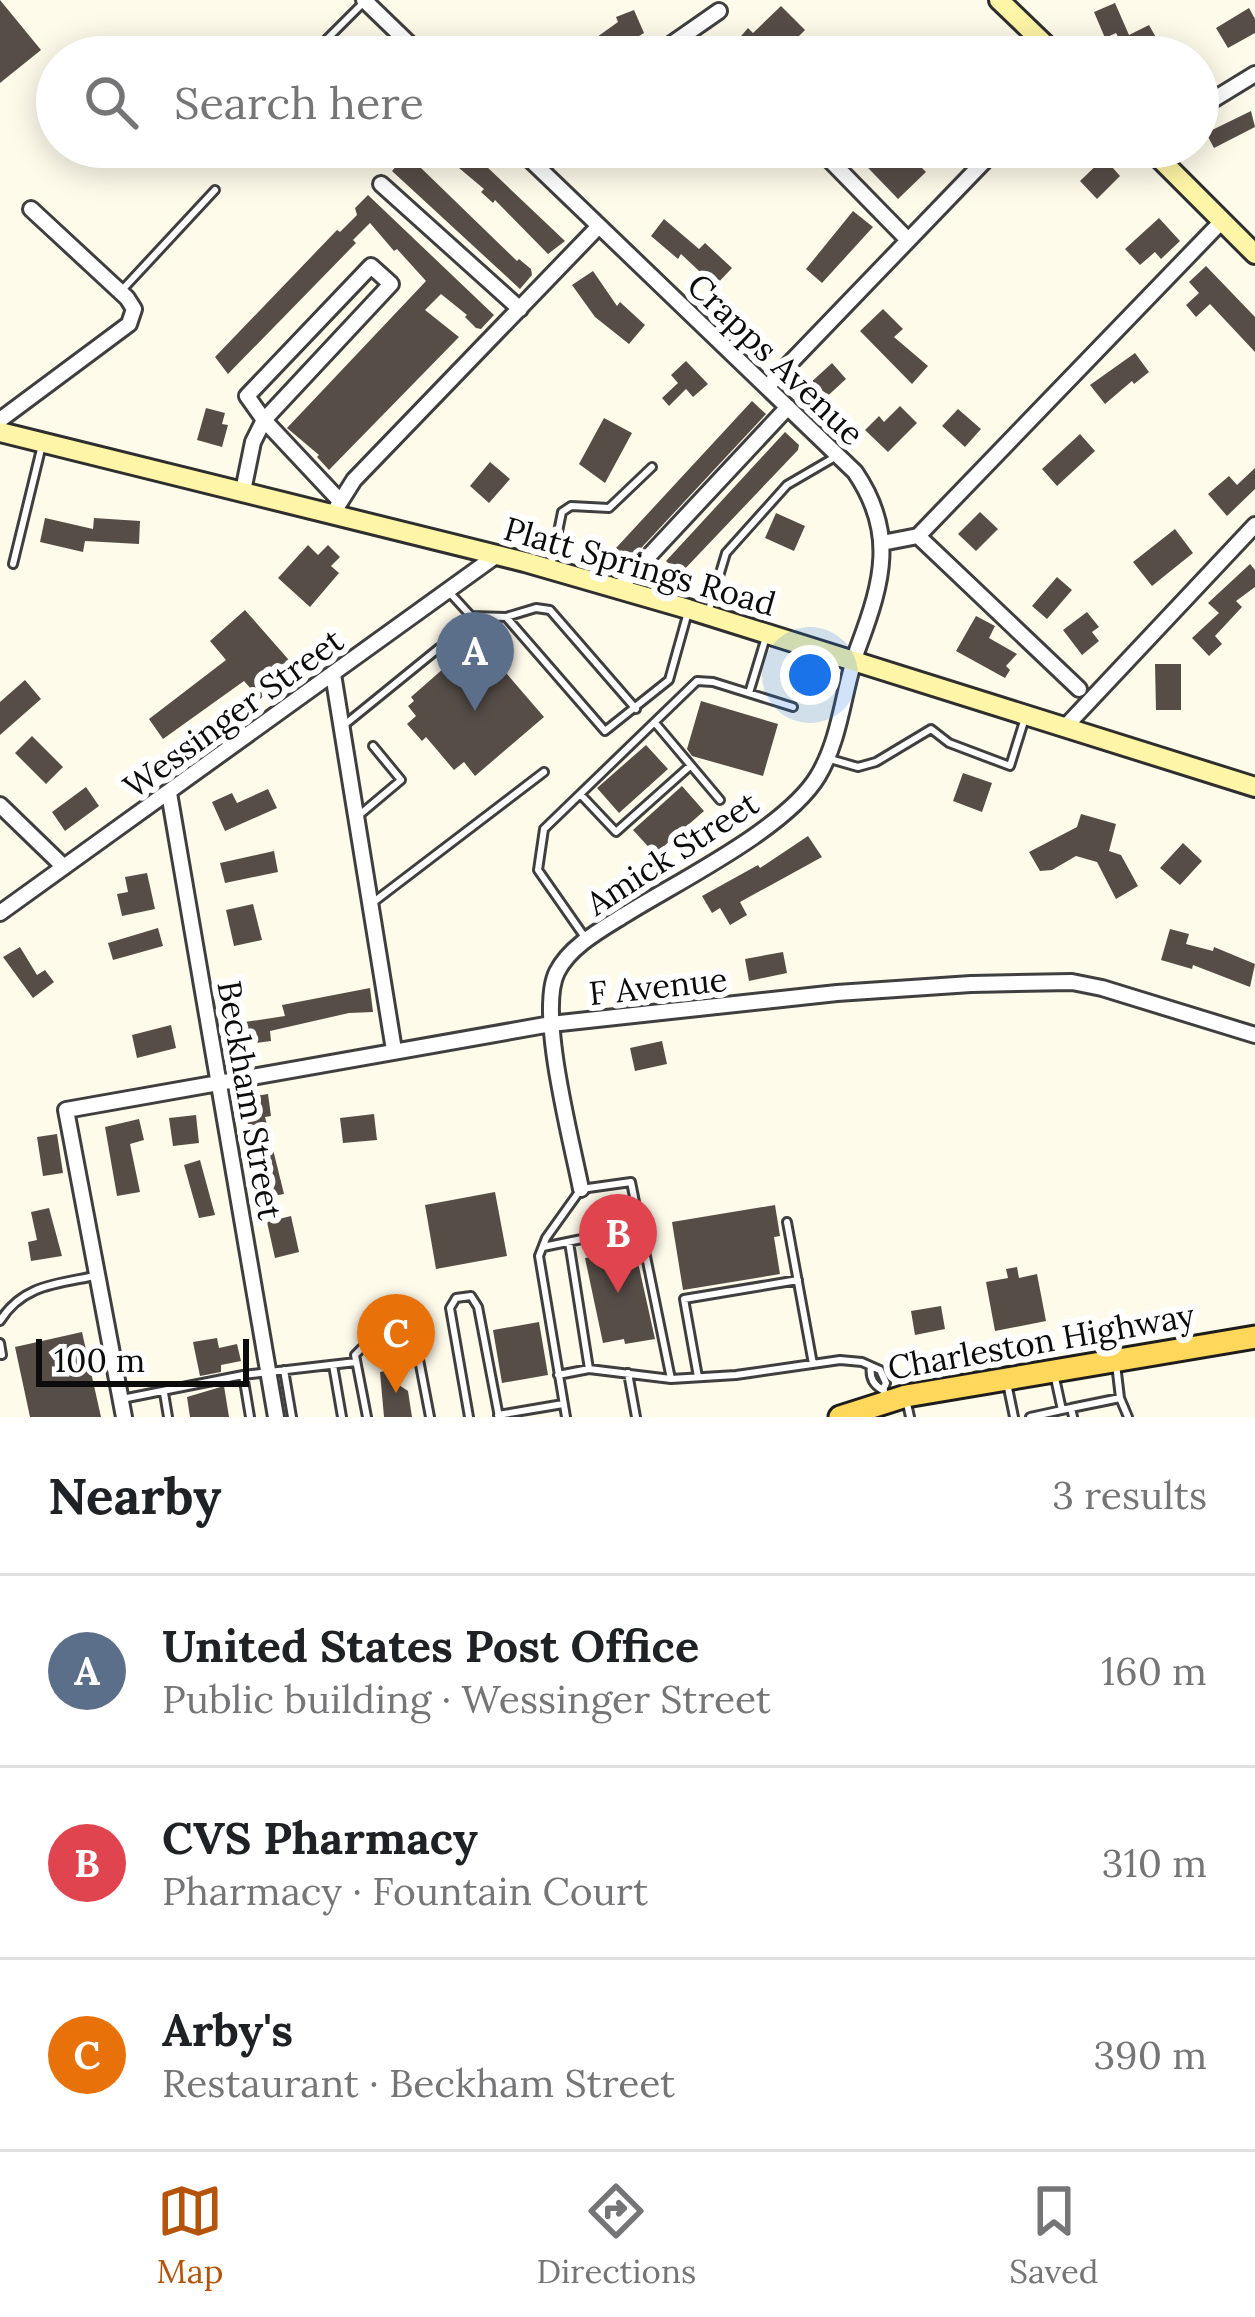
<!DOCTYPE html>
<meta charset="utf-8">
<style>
:root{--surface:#fff;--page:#f2f2f2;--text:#202124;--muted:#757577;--line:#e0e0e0;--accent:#b45309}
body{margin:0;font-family:Lora,serif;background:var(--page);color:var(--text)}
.scale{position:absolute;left:36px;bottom:30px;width:213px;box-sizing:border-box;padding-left:12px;border:6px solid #0c0c0c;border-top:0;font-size:33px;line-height:42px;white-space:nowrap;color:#0c0c0c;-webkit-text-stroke:9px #fff;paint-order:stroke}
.you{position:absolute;left:810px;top:675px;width:42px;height:42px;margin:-30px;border:9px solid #fff;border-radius:50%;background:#1a73e8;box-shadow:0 0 0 18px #1a73e833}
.badge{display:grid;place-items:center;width:78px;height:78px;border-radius:50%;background:var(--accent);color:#fff;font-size:39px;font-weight:700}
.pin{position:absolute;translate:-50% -99px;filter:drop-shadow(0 3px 6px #0008)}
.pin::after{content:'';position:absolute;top:63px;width:42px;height:36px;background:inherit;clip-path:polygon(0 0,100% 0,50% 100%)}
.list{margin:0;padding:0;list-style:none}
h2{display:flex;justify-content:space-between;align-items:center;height:156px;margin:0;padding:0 48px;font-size:51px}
h2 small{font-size:39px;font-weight:400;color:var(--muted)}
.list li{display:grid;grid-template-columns:78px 1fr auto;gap:36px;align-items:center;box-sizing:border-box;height:192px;padding:0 48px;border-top:3px solid var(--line)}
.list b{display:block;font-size:45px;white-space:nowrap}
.list p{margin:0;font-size:39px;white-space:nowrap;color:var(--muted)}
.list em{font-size:39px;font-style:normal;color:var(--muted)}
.icon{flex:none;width:66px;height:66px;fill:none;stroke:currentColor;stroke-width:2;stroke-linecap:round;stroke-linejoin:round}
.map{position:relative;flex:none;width:1255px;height:1417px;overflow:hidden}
.search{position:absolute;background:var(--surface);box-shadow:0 6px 30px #0003;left:36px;right:36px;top:36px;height:132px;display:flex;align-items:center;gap:30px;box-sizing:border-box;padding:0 42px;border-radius:66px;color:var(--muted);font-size:45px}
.sheet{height:732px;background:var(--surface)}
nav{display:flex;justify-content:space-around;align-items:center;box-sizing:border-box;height:168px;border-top:3px solid var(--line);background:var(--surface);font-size:33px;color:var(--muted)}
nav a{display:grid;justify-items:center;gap:6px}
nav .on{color:var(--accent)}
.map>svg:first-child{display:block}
.building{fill:#564d47}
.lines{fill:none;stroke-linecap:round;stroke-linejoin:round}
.lane-casing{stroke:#3f3f3f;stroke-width:12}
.street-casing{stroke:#3f3f3f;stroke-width:20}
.secondary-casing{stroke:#2e2e2e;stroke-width:24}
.primary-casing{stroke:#1d1d1d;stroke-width:27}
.lane{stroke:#fff;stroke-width:6}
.street{stroke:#fff;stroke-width:14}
.secondary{stroke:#fff5a6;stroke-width:18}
.primary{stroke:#ffd75b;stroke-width:21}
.labels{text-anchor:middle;stroke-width:12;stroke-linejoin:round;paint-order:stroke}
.street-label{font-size:33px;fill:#0c0c0c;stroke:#fff}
</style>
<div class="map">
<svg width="1255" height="1417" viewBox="0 0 1255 1417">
<rect width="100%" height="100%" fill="#fffbeb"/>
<!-- building -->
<path class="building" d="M 0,0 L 41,50 L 0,83 Z
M 1115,3 L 1129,35 L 1149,25 L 1158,41 L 1147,47 L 1152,57 L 1129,57 L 1116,33 L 1105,38 L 1094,12 Z
M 781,6 L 805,30 L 790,45 L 784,38 L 767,57 L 723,57 L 748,28 L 753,33 Z
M 1249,8 L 1255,19 L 1255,33 L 1228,48 L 1216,28 Z
M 634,10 L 644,33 L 605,57 L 569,57 L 618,22 L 616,17 Z
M 1251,111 L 1255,127 L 1214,148 L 1206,133 Z
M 434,147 L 466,147 L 565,241 L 548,254 L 495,200 L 493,203 L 481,192 L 484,189 Z
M 848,147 L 879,147 L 899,161 L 907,153 L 926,172 L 898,199 Z
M 404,157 L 421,168 L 517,261 L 519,259 L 531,269 L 532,275 L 520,289 L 392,171 Z
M 1104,158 L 1120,176 L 1097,199 L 1080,181 Z
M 368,195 L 494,315 L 481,329 L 476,328 L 465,317 L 467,315 L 441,294 L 425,310 L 459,337 L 329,470 L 317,457 L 319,455 L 287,428 L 426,281 L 397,249 L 394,251 L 370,223 L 353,240 L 356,243 L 228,374 L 215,357 L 337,230 L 340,232 L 357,215 L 355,208 Z
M 853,211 L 873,227 L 822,283 L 806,269 Z
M 1159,218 L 1180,241 L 1161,259 L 1155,252 L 1140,265 L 1125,249 Z
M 664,219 L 699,249 L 705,243 L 732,268 L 715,286 L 681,254 L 678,259 L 651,236 Z
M 1206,266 L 1255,317 L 1255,352 L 1210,304 L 1196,317 L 1186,305 L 1199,293 L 1189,282 Z
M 593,271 L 617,306 L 620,302 L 645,325 L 629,344 L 595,317 L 572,285 Z
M 883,309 L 903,329 L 894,337 L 928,366 L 912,384 L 860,331 Z
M 1135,353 L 1149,372 L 1134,384 L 1132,381 L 1105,404 L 1090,385 Z
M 686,361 L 708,384 L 693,397 L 686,389 L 669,406 L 662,398 L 678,383 L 671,375 Z
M 832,363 L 846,379 L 821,402 L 807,386 Z
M 752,401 L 766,414 L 630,560 L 616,548 Z
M 900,406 L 917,423 L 888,452 L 865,430 L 879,416 L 884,422 Z
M 206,408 L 225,413 L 222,424 L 228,425 L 222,447 L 197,440 Z
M 958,409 L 981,429 L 965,447 L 942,426 Z
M 604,418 L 632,433 L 605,483 L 579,464 Z
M 785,432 L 799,445 L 798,450 L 680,574 L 666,561 Z
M 1080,434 L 1095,451 L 1057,486 L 1042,469 Z
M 490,462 L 510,479 L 489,503 L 470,486 Z
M 1255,468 L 1255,489 L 1227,516 L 1208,494 L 1229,476 L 1237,485 Z
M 980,512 L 998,529 L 976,551 L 958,534 Z
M 776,513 L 805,526 L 794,551 L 765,538 Z
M 45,518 L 93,529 L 94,518 L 140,521 L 139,544 L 85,541 L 83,552 L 40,542 Z
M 1175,529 L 1193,553 L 1152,586 L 1133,562 Z
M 308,545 L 318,555 L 328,545 L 340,557 L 331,566 L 339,573 L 310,607 L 278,578 Z
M 1250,564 L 1255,570 L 1255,587 L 1236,601 L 1242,607 L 1215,636 L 1222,644 L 1209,656 L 1192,638 L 1219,613 L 1208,603 Z
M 1057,577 L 1072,590 L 1047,619 L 1032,606 Z
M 245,610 L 295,667 L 260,699 L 244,681 L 163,739 L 149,719 L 226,660 L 210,641 Z
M 1087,612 L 1099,627 L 1092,632 L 1099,641 L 1082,655 L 1063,630 Z
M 976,616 L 995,626 L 989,638 L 1017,654 L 1006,666 L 1010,670 L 1005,678 L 956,651 Z
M 482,645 L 544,717 L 475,776 L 464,762 L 454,770 L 426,737 L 422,741 L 407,724 L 416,716 L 408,706 L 414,701 L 411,697 L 468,647 L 473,653 Z
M 1155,664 L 1181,664 L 1181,710 L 1156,710 Z
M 25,680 L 41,699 L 0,735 L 0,702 Z
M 701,701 L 778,724 L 763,776 L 692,756 L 687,749 Z
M 32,736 L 63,767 L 46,784 L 15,753 Z
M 646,745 L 668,769 L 619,813 L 597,788 Z
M 963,773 L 992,783 L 982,812 L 953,801 Z
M 682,786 L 704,811 L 655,854 L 633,830 Z
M 86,787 L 99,806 L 65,831 L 52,812 Z
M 268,789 L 277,808 L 225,831 L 212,802 L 232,793 L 237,803 Z
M 1081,814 L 1116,824 L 1109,851 L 1121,855 L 1138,886 L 1116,899 L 1097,862 L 1076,856 L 1052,870 L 1040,871 L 1029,852 L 1077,827 Z
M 808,836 L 822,857 L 740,902 L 747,915 L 730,925 L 720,908 L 712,913 L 702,896 L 758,865 L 760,868 Z
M 1183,843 L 1202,861 L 1180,885 L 1160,868 Z
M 274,851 L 278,872 L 225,883 L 220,863 Z
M 147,873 L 155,909 L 122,916 L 117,894 L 128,892 L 125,877 Z
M 253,904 L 262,940 L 234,946 L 226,910 Z
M 158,928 L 163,946 L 113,960 L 108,943 Z
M 1170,929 L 1189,934 L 1186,944 L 1213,951 L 1214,947 L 1255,964 L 1250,987 L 1193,965 L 1192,969 L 1161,960 Z
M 20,947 L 37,975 L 45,970 L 54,982 L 33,998 L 3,957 Z
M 783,952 L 787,973 L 749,981 L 745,959 Z
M 370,988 L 373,1012 L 349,1013 L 270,1031 L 271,1041 L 248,1044 L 245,1022 L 285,1016 L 282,1005 Z
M 171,1025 L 176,1048 L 137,1058 L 132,1035 Z
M 662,1041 L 667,1064 L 635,1071 L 630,1048 Z
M 268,1094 L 271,1116 L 265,1117 L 284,1194 L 262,1198 L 243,1098 Z
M 374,1114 L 377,1140 L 343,1143 L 340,1118 Z
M 196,1115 L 199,1143 L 173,1146 L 169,1118 Z
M 139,1119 L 144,1140 L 130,1144 L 140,1192 L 117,1196 L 105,1127 Z
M 57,1134 L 63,1173 L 43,1176 L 37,1137 Z
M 200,1160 L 215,1215 L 199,1218 L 184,1165 Z
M 495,1192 L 507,1256 L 436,1269 L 425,1205 Z
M 775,1205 L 780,1236 L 774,1237 L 780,1274 L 683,1290 L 672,1222 Z
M 49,1208 L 62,1256 L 31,1261 L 28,1242 L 37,1240 L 31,1212 Z
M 291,1216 L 299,1252 L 275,1258 L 267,1222 Z
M 635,1249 L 655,1339 L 625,1344 L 624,1339 L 603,1343 L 585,1258 Z
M 1017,1267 L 1019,1278 L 1037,1274 L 1046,1321 L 995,1331 L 986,1282 L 1008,1278 L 1006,1269 Z
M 941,1306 L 945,1329 L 915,1335 L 911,1311 Z
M 539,1322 L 548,1375 L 502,1383 L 493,1330 Z
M 82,1332 L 101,1417 L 30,1417 L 15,1347 Z
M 217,1338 L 219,1348 L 237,1344 L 241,1361 L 221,1365 L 221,1372 L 200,1376 L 193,1342 Z
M 395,1369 L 399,1385 L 408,1391 L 412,1417 L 384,1417 L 380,1372 Z
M 224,1386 L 229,1417 L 190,1417 L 187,1397 Z"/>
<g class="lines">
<defs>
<path id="lane" d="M 309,57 L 362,4
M 123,289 L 215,190
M 13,564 L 42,445
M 551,566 L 562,512 L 571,506 L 609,508 L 652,467
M 450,593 L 471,616 L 506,617 L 605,731 L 669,680 L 688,612
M 708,613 L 726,553 L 787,485 L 835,457
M 506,617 L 536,608 L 550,610 L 636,709
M 749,693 L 766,637
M 656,724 L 720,800
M 343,726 L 439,648
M 830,759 L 858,767 L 876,762 L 931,729 L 949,743 L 1010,766 L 1025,718
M 581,795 L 616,832 L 690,766
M 357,817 L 401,780 L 373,746
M 371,904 L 544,772
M 584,936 L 538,870 L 544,829 L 697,681 L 713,682 L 793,707
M 787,1222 L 813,1364
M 569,1242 L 589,1369
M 543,1247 L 640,1227 L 671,1379
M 0,1321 C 22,1285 56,1284 95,1276
M 0,1343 L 2,1355
M 1116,1364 L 1120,1398 L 1128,1417
M 333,1365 L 342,1417
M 871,1366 C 869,1379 874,1385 884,1391
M 284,1370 L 292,1417
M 628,1373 L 636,1417
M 558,1375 L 589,1369 L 671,1379 L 736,1375 L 840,1360 L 862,1362 L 880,1370 L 886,1383 L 883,1390
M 698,1377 L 684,1299 L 798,1280
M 1055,1378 L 1062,1410
M 1007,1383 L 1014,1417
M 164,1393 L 168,1417
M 122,1399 L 243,1375
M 906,1399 L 910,1417
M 498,1415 L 563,1404
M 250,1417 L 243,1375 L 356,1362
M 367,1417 L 355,1355 L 362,1348 L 409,1340 L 416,1344 L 430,1417
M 469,1417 L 450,1308 L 456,1298 L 471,1296 L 478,1307 L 499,1417
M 566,1417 L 539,1256 L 546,1238 L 581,1189 L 631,1182 L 640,1227
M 1030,1417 L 1071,1408
M 1073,1417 L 1071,1408 L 1120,1398"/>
<path id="street" d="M 364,0 L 423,57
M 653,57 L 719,11
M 1198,109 L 1255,74
M 517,147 L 855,472 C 896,532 883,581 859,645 C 843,687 842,736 818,776 C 787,828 679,881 626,914 C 602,929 570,946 557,972 C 537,1012 572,1142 581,1189
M 820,150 L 908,240
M 381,184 L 520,309
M 767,387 L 998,147
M 0,420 L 129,324 L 134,309 L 127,298 L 31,209
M 243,491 L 253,442 L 264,420 L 391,284 L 371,266 L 247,396 L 264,420 L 340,501
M 337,507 L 354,480 L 599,226
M 918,536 L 1079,689
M 882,543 L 918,536 L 1222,221
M 618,589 L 788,407
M 333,674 L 394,1050
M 1066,726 L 1255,525
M 169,793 L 276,1417
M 0,805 L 64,867
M 0,913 L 497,555
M 124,1417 L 66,1110 L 551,1024 L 837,993 L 971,984 L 1072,982 L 1102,988 L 1255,1035"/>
<path id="secondary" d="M 999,0 L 1058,57
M 1148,147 L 1255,254
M 0,432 L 525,562 L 688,609 L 1255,787"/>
<path id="primary" d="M 840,1417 L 906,1396 L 1255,1337"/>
</defs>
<!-- lane casing -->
<use href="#lane" class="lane-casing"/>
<!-- street casing -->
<use href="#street" class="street-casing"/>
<!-- secondary casing -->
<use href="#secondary" class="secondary-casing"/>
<!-- primary casing -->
<use href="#primary" class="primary-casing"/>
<!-- lane -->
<use href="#lane" class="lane"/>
<!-- street -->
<use href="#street" class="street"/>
<!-- secondary -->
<use href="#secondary" class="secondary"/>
<!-- primary -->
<use href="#primary" class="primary"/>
</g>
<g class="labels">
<!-- street labels -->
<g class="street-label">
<text transform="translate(776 359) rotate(44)" y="12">Crapps Avenue</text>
<text transform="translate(640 566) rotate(16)" y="12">Platt Springs Road</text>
<text transform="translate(233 713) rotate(-36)" y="12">Wessinger Street</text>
<text transform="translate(672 853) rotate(-33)" y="12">Amick Street</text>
<text transform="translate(658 986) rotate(-6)" y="12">F Avenue</text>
<text transform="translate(250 1100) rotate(80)" y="12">Beckham Street</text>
<text transform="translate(1041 1341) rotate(-10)" y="12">Charleston Highway</text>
</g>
</g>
</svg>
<div class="scale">100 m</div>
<div class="you"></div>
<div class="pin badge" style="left:475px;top:711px;background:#5c6f8a">A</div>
<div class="pin badge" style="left:618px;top:1293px;background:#e0444e">B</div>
<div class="pin badge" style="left:396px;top:1393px;background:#e8710a">C</div>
<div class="search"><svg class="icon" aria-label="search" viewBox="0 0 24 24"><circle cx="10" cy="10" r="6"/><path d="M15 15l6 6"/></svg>Search here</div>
</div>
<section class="sheet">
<h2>Nearby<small>3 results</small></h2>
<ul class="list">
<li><span class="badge" style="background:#5c6f8a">A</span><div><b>United States Post Office</b><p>Public building · Wessinger Street</p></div><em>160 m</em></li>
<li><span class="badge" style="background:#e0444e">B</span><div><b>CVS Pharmacy</b><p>Pharmacy · Fountain Court</p></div><em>310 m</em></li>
<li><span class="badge" style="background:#e8710a">C</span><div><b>Arby's</b><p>Restaurant · Beckham Street</p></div><em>390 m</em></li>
</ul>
</section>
<nav>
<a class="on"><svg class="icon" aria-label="map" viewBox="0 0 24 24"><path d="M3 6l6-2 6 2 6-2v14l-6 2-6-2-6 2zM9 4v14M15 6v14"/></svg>Map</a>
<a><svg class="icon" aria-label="directions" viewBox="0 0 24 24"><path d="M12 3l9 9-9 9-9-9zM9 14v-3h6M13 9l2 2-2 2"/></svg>Directions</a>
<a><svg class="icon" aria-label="saved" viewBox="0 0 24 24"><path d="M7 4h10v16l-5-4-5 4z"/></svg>Saved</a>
</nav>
